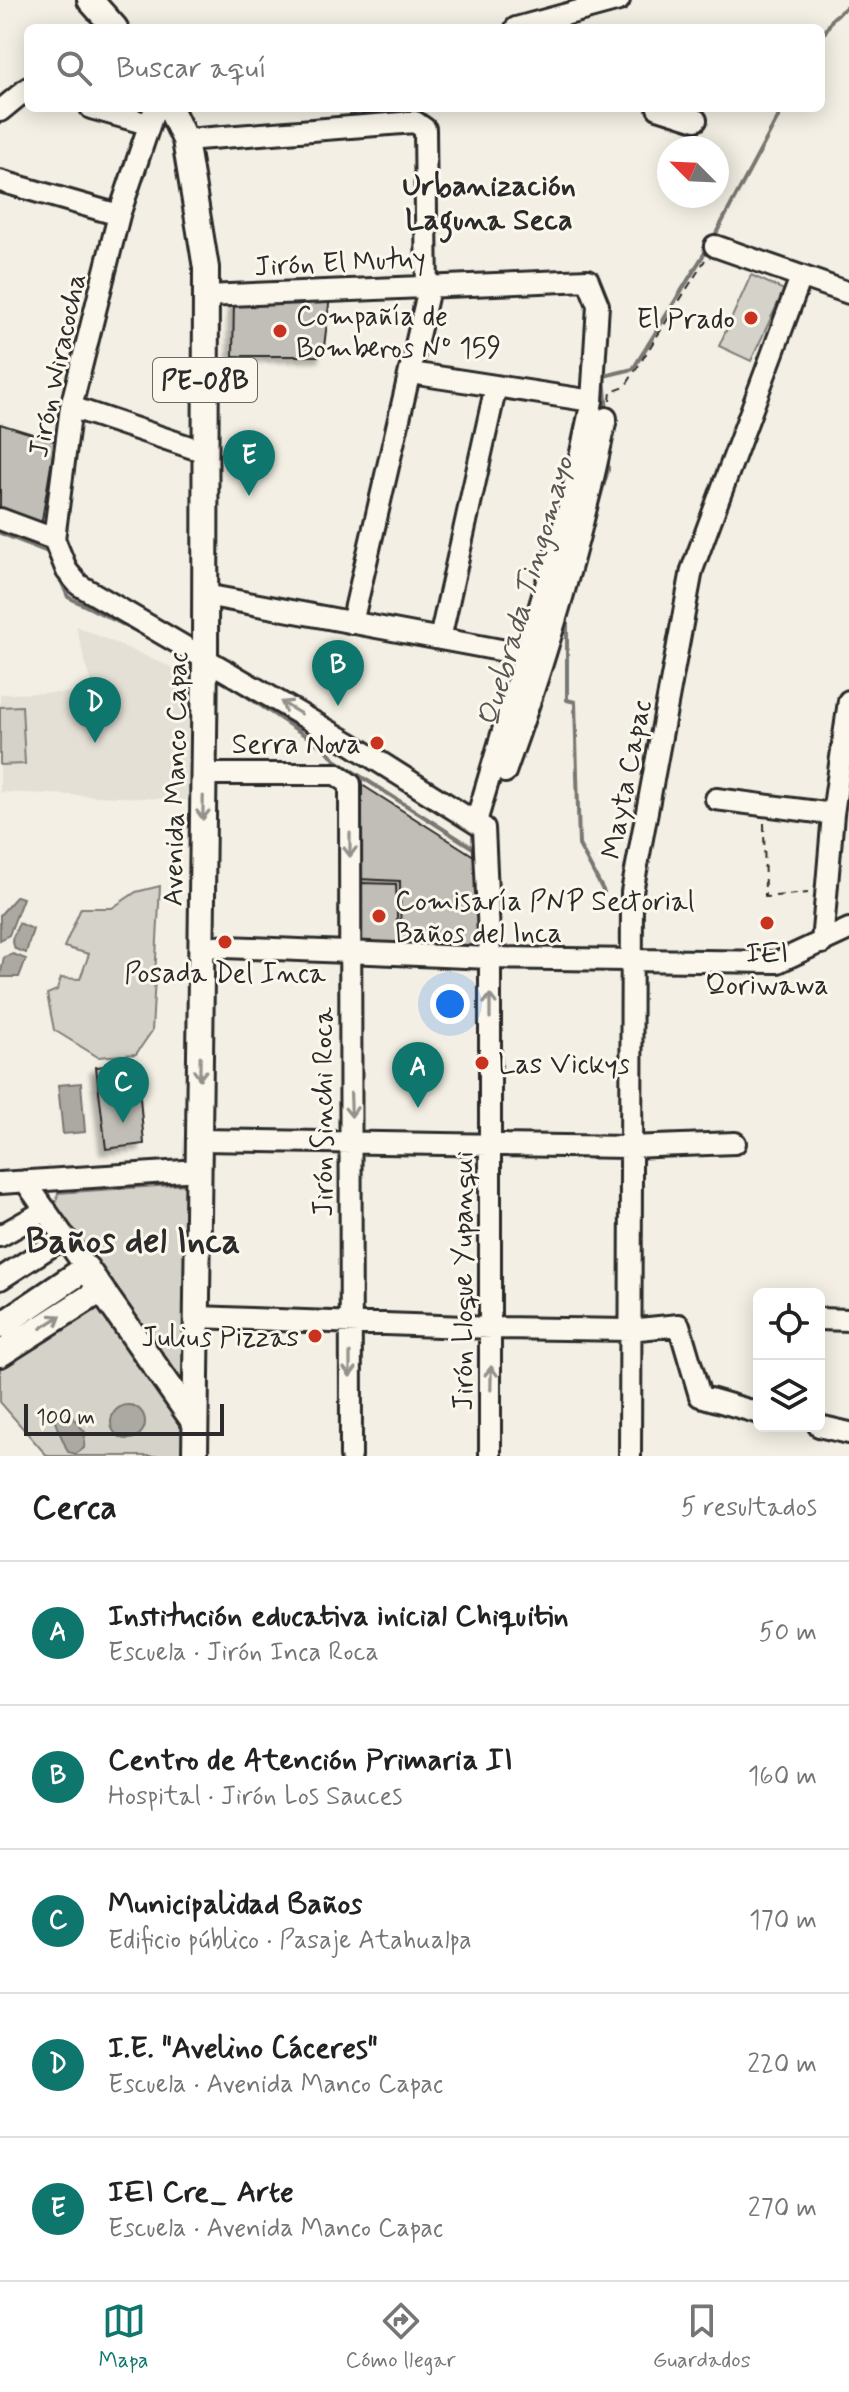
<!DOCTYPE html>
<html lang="es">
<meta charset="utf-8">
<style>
:root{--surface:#fff;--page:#f2f2f2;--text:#222;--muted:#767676;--line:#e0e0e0;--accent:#0f766e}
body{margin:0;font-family:Mynerve,sans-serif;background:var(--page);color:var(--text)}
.controls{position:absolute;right:24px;bottom:24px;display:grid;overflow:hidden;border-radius:12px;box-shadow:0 4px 20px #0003}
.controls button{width:72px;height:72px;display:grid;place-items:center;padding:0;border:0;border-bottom:2px solid var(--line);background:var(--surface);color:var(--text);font:40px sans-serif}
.compass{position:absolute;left:657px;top:136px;width:72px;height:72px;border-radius:50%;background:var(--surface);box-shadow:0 4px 20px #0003;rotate:294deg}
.scale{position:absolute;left:24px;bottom:20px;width:200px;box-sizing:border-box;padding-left:8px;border:4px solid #2b2b2b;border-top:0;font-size:22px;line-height:28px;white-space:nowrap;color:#2b2b2b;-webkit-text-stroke:6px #fbf7ec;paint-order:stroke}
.you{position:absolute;left:450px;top:1004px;width:28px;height:28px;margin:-20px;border:6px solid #fff;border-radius:50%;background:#1a73e8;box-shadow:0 0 0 12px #1a73e833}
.badge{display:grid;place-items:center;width:52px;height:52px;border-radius:50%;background:var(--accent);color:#fff;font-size:26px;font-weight:700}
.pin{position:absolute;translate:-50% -66px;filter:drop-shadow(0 2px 4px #0008)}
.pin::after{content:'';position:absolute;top:42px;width:28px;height:24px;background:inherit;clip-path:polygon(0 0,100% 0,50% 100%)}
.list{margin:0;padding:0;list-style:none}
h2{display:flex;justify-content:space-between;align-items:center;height:104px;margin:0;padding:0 32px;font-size:34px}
h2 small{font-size:26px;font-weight:400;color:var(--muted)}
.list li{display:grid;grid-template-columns:52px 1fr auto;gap:24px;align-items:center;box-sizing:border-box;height:144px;padding:0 32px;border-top:2px solid var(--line)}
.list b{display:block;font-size:30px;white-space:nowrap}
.list p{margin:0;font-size:26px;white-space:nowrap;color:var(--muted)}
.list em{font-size:26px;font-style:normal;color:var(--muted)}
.icon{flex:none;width:44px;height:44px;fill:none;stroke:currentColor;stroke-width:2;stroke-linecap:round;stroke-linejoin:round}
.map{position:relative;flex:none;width:849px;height:1456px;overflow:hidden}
.search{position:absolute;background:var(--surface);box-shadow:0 4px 20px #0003;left:24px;right:24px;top:24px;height:88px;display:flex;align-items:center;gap:20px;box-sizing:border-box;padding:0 28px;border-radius:12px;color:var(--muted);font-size:30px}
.sheet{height:824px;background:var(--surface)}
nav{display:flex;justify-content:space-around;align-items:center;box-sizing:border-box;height:112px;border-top:2px solid var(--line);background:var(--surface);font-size:22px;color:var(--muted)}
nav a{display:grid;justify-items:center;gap:4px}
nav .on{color:var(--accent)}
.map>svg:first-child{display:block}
.built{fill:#e4e0d6}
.green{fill:#d5d2c9;stroke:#807e7a;stroke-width:2}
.water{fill:#aca9a2;stroke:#787772;stroke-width:2}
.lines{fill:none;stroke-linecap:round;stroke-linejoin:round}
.stream{stroke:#787772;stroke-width:4}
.building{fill:#c0beb6;stroke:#2b2b2b;stroke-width:2;filter:url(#shadow)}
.minor-casing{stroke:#2b2b2b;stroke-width:26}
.major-casing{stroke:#2b2b2b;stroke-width:30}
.path{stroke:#2b2b2b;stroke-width:2;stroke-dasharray:8 6;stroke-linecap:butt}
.minor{stroke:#fbf7ec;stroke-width:20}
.major{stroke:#fbf7ec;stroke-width:24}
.oneway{stroke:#93918c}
.poi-dot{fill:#c8321e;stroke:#fbf7ec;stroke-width:3}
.labels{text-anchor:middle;stroke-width:6;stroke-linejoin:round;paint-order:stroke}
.shield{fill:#fbf7ec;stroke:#696865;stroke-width:2}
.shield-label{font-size:26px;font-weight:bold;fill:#2b2b2b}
.street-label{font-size:28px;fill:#2b2b2b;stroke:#fbf7ec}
.poi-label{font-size:28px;fill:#2b2b2b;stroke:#fbf7ec;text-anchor:start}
.neighbourhood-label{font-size:30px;font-weight:bold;fill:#2b2b2b;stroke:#fbf7ec}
.water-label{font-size:30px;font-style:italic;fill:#585755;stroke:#fbf7ec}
.district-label{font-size:36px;font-weight:bold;fill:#2b2b2b;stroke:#fbf7ec}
</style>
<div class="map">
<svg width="849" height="1456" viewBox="0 0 849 1456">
<defs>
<filter id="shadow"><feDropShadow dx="-5.5" dy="5.5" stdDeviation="2" flood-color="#0004"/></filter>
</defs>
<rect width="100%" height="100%" fill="#f3efe4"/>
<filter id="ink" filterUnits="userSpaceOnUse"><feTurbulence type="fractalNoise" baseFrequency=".0125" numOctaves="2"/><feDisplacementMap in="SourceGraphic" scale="16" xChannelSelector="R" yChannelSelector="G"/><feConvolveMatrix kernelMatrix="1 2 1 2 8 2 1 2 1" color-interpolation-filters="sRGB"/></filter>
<g filter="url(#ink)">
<!-- built -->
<path class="built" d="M 76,626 L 180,671 L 189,684 L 190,800 L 0,792 L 0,694 L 93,692 Z"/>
<!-- green -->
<path class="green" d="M 751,275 L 784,290 L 751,361 L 719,346 Z
M 22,706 L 25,764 L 0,765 L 0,707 Z
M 160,886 L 152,1031 L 136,1054 L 98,1057 L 54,1030 L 47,994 L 57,990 L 61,978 L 80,979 L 89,954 L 64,947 L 81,908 L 112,908 L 136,892 Z
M 188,1184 L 183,1382 L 55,1208 L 58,1193 Z
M 90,1295 L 182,1429 L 182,1456 L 47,1456 L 0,1402 L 0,1360 Z"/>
<!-- water -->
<path class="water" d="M 17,896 L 23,898 L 9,935 L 0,940 L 0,915 Z
M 19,923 L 33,929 L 26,953 L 15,949 L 12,939 Z
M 13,954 L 26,959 L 19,977 L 0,977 L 4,957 Z
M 81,1083 L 85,1132 L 63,1134 L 58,1085 Z
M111 1422a17 17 0 1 1 34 0a17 17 0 1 1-34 0Z
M 63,1410 L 70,1414 L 85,1432 L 84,1448 L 76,1454 L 68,1452 L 55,1422 L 55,1415 Z"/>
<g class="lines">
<!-- stream -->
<path class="stream" d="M 821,39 L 833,18 L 849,5
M 713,239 L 783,108
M 604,376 L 607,414
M 604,376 L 633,369 L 709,246
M 0,533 L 50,553 L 51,557
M 588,539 L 608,470 L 608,454
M 59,576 L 68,597 L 154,640
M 567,613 L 567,700 L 575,702 L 579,845 L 604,892
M 227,683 L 327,750 L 335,760 L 473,848 L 476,838"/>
</g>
<!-- building -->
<path class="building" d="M 330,296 L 323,356 L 233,356 L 234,300 Z
M 0,424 L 55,441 L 41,526 L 0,510 Z
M 359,783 L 477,858 L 482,954 L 401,950 L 400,881 L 359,879 Z
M 360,883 L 396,884 L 398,949 L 360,948 Z
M 137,1062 L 144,1144 L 106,1149 L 96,1067 Z"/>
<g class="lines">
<defs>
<path id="minor" d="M 516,28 L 619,0
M 91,108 L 148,124
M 155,108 L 119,215 L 71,407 L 54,539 L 67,571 L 79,585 L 351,744 L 484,828 L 490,958 L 490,1456
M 658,108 L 696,120
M 0,111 L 28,88
M 185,140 L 415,122 L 425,129 L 427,297 L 352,623
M 0,181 L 119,215
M 715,246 L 849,293
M 206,296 L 588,280 L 598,305 L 592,401 L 570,504 L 476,822
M 411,373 L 592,401
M 71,407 L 205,452
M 0,519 L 54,539
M 205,595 L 527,655
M 440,639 L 496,386
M 505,772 C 547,656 582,539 606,418
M 204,774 L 336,774 L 350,784 L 351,1456
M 716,799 L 833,814
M 822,943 L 833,814 L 849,701
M 202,946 L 490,958 L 778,962 L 849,929
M 199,1140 L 629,1147 L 735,1143
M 25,1181 L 86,1268
M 0,1183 L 199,1170
M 0,1236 L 46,1210
M 0,1279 L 65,1237
M 197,1317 L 492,1328 L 629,1330 L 679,1325 L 700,1396 L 759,1413
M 819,1319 L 849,1320
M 819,1426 L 849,1433
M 630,1456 L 632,892 L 692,570 L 801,277"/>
<path id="major" d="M 90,0 L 115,28
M 170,108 L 185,140 L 206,268 L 205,657 L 195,1456
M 0,1326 L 86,1268 L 195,1423
M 0,1354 L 101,1290"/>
</defs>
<!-- minor casing -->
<use href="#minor" class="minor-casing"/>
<!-- major casing -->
<use href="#major" class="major-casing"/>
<!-- path -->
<path class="path" d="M 610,401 L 611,392 L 625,387 L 705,260
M 764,823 L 765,897 L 808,893"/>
<!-- minor -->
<use href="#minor" class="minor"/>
<!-- major -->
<use href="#major" class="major"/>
</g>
<!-- one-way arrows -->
<defs><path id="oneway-shaft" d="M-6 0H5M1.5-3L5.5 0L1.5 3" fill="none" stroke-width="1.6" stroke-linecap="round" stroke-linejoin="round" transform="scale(2)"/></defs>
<g class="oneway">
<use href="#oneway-shaft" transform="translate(291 708) rotate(-149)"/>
<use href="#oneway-shaft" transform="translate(203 808) rotate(91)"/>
<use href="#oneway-shaft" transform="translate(350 845) rotate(90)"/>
<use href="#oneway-shaft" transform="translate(490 1006) rotate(-90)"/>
<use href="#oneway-shaft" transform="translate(200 1068) rotate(91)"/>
<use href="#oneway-shaft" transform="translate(351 1105) rotate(88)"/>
<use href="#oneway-shaft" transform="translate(51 1322) rotate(-32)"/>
<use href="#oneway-shaft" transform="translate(350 1365) rotate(90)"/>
<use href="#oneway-shaft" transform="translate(491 1378) rotate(-89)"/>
</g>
</g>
<!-- markers -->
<g class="poi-dot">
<circle cx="751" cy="318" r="8"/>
<circle cx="280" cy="331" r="8"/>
<circle cx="377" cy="743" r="8"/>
<circle cx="379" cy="916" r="8"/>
<circle cx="767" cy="923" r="8"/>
<circle cx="225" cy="942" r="8"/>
<circle cx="482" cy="1063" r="8"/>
<circle cx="315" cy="1336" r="8"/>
</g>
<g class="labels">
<!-- shield labels -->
<rect class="shield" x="153" y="358" width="104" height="44" rx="6"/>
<g class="shield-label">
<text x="205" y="389">PE-08B</text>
</g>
<!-- street labels -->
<g class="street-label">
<text transform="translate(340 261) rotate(-3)" y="10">Jirón El Mutuy</text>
<text transform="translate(56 365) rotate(-78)" y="10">Jirón Wiracocha</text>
<text transform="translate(174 779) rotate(-89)" y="10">Avenida Manco Capac</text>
<text transform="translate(625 779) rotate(-79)" y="10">Mayta Capac</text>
<text transform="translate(322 1112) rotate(-90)" y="10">Jirón Sinchi Roca</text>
<text transform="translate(462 1281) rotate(-90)" y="10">Jirón Lloque Yupanqui</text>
</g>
<!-- poi labels -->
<g class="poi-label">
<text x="296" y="325">Compañía de<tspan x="296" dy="32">Bomberos Nº 159</tspan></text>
<text x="735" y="328" text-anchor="end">El Prado</text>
<text x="361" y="753" text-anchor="end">Serra Nova</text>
<text x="395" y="910">Comisaría PNP Sectorial<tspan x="395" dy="32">Baños del Inca</tspan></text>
<text x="767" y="962" text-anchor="middle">IEI<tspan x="767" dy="32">Qoriwawa</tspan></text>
<text x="225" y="982" text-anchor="middle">Posada Del Inca</text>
<text x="498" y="1073">Las Vickys</text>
<text x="299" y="1346" text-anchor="end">Julius Pizzas</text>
</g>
<!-- neighbourhood labels -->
<g class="neighbourhood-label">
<text x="489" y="195">Urbanización<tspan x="489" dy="34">Laguna Seca</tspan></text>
</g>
<!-- water labels -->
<g class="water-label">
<text transform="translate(525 592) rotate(-74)" y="10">Quebrada Tingomayo</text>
</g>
<!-- district labels -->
<g class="district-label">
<text x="133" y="1252">Baños del Inca</text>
</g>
</g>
</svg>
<div class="controls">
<button><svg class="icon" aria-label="locate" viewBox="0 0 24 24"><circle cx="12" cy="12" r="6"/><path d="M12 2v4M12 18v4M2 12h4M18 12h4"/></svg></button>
<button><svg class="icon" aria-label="layers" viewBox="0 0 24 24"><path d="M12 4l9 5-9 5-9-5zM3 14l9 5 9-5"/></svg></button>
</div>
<svg class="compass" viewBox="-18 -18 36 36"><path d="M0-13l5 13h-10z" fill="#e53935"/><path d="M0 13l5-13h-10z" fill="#767676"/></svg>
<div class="scale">100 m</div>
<div class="you"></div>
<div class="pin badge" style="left:418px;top:1108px">A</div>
<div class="pin badge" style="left:338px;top:706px">B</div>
<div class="pin badge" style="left:123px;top:1123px">C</div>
<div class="pin badge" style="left:95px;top:743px">D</div>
<div class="pin badge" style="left:249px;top:496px">E</div>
<div class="search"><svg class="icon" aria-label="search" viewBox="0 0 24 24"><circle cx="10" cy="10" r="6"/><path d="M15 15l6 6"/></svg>Buscar aquí</div>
</div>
<section class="sheet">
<h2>Cerca<small>5 resultados</small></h2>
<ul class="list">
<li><span class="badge">A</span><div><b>Institución educativa inicial Chiquitin</b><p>Escuela · Jirón Inca Roca</p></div><em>50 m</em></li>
<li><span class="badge">B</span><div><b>Centro de Atención Primaria II</b><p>Hospital · Jirón Los Sauces</p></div><em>160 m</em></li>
<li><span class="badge">C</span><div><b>Municipalidad Baños</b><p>Edificio público · Pasaje Atahualpa</p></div><em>170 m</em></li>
<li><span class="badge">D</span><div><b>I.E. &quot;Avelino Cáceres&quot;</b><p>Escuela · Avenida Manco Capac</p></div><em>220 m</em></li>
<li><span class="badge">E</span><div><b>IEI Cre_ Arte</b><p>Escuela · Avenida Manco Capac</p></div><em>270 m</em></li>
</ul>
</section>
<nav>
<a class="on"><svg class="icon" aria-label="map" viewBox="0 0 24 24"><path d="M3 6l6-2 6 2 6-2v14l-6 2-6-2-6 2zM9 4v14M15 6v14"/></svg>Mapa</a>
<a><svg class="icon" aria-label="directions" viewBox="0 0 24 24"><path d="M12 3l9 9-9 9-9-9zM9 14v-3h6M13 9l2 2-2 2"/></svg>Cómo llegar</a>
<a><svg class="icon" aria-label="saved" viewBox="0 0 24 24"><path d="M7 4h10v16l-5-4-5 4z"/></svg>Guardados</a>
</nav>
